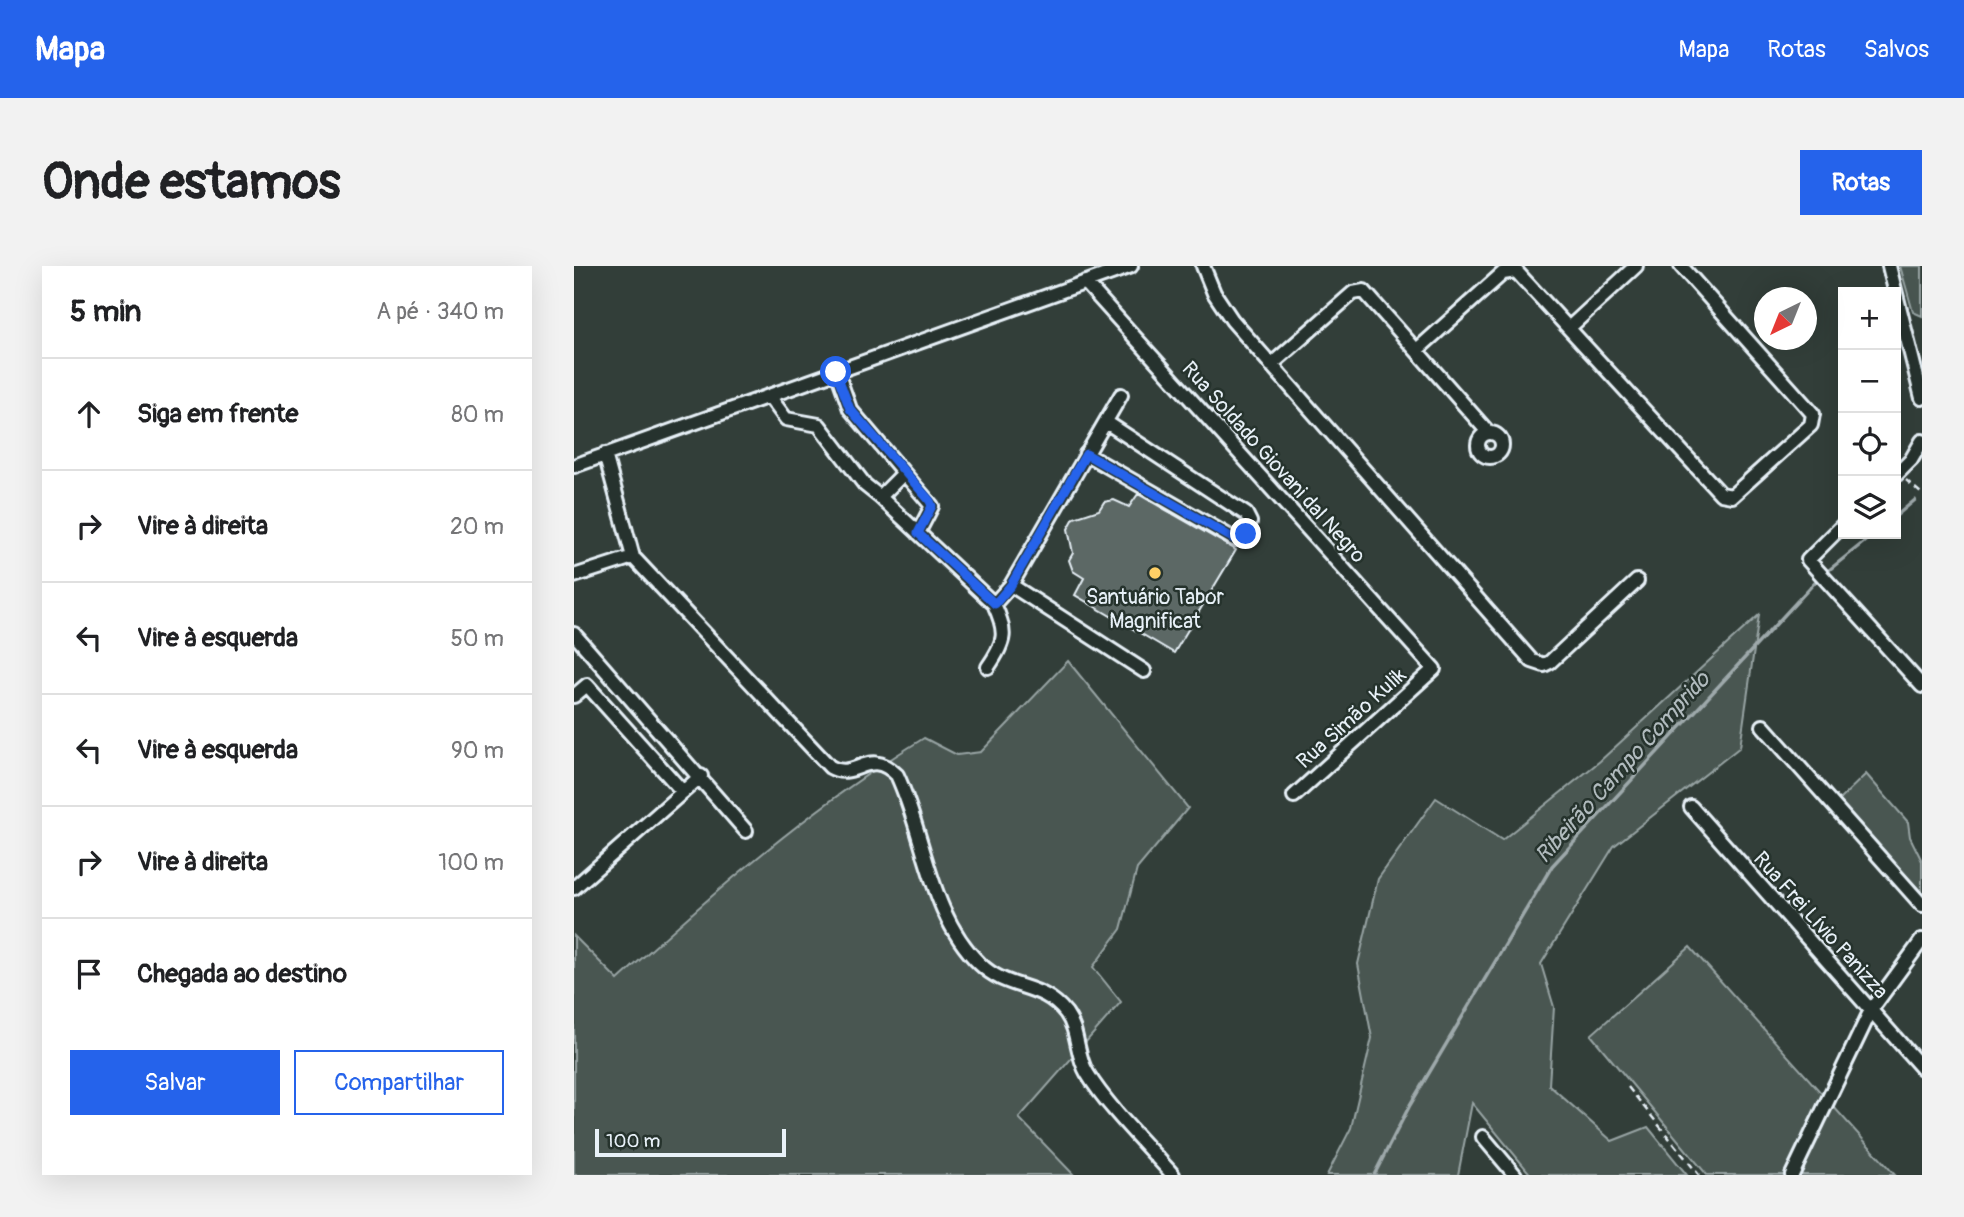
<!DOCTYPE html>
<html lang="pt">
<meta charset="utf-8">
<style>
:root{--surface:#fff;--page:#f2f2f2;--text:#202124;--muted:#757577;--line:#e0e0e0;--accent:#2563eb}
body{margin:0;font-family:Pangolin,sans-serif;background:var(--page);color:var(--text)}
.controls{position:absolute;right:21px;top:21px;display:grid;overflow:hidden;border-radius:0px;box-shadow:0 7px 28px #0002}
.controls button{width:63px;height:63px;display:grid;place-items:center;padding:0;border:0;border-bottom:2px solid var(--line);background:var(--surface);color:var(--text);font:35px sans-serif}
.compass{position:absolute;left:1180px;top:21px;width:63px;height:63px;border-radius:50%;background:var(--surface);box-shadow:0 7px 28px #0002;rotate:223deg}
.scale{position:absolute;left:21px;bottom:18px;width:191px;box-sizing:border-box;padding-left:7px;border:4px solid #e8f1f8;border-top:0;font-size:19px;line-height:24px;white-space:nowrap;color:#e8f1f8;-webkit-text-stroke:5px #26332d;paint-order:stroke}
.stop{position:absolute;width:21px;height:21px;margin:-16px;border:5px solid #2563eb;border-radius:50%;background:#fff}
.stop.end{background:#2563eb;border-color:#fff;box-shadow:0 2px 7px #0008}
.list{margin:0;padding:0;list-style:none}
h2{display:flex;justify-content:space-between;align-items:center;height:91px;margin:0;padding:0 28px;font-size:30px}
h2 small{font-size:23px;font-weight:400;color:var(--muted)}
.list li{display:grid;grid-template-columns:46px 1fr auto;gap:21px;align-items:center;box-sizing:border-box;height:112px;padding:0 28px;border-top:2px solid var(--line)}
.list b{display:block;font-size:26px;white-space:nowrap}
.list em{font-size:23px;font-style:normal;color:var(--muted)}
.actions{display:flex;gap:14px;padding:21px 28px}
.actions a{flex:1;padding:16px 0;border:2px solid var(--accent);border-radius:0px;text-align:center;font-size:24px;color:var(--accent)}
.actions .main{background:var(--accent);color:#fff}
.icon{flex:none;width:38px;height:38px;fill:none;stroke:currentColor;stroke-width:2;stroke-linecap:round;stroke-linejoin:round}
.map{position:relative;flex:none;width:1348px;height:909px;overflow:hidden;border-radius:0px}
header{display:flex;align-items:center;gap:42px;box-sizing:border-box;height:98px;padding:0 35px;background:var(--accent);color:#fff}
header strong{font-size:33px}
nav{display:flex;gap:38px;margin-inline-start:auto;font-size:24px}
.intro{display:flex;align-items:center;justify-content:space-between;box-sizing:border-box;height:168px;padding:0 42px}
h1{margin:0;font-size:49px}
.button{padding:18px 32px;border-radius:0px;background:var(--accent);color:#fff;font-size:24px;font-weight:700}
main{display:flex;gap:42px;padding:0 42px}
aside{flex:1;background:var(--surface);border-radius:0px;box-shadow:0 7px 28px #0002}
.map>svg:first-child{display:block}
.green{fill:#495651;stroke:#98a4a4;stroke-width:2}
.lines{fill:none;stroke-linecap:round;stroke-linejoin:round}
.stream{stroke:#9ea9ab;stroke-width:3.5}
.building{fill:#5c6865;stroke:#e8f1f8;stroke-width:2}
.minor-casing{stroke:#e8f1f8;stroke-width:18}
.path{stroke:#e8f1f8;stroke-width:2.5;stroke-dasharray:7 5;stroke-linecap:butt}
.minor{stroke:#26332d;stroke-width:12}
.route{stroke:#2563eb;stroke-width:9}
.poi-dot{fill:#ffd166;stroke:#26332d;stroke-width:2.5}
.labels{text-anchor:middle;stroke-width:5;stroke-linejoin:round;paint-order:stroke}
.street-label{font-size:21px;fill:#e8f1f8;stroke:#26332d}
.poi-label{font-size:21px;fill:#e8f1f8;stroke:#26332d}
.water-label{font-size:23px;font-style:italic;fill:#b1bbbe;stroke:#26332d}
</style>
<header>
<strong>Mapa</strong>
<nav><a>Mapa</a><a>Rotas</a><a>Salvos</a></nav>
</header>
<div class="intro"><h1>Onde estamos</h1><a class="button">Rotas</a></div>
<main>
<aside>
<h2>5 min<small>A pé · 340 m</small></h2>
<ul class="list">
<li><svg class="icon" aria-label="ahead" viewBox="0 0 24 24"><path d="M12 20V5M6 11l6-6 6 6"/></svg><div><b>Siga em frente</b></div><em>80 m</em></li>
<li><svg class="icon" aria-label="right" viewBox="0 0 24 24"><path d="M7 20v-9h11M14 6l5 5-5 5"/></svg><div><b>Vire à direita</b></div><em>20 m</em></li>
<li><svg class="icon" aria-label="left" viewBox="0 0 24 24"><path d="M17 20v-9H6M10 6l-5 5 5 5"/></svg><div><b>Vire à esquerda</b></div><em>50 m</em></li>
<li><svg class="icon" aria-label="left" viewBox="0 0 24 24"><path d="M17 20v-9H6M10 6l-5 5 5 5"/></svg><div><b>Vire à esquerda</b></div><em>90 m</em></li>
<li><svg class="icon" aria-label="right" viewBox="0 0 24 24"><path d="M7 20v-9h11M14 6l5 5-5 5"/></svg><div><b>Vire à direita</b></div><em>100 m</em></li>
<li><svg class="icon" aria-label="arrive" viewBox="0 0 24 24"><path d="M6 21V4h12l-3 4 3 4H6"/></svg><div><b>Chegada ao destino</b></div></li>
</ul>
<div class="actions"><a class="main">Salvar</a><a>Compartilhar</a></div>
</aside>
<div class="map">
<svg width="1348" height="909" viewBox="0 0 1348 909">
<rect width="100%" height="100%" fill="#323e39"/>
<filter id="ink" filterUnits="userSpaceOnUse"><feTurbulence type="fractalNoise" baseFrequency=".0143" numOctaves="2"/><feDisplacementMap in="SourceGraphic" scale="14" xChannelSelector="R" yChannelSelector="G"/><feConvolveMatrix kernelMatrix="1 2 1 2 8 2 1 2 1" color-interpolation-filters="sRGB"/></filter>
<g filter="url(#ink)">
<!-- green -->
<path class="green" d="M 1326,0 L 1348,0 L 1348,50 L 1339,46 Z
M 1185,349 L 1166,481 L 1040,580 L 967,698 L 980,741 L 975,819 L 1038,875 L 1074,861 L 1113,909 L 957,909 L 898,837 L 884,909 L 753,909 L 777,862 L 798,772 L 784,698 L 804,613 L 862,532 L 928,574 L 1026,495 Z
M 494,395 L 614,542 L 563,603 L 547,663 L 519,701 L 547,736 L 445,852 L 500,909 L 0,909 L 0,670 L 44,714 C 140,626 238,540 350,472 L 383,489 L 407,486 Z
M 1292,508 L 1334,556 L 1336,571 L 1348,595 L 1348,627 L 1265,534 Z
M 1116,681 L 1321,909 L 1133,909 L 1017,769 Z"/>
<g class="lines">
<!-- stream -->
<path class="stream" d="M 1322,250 L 1341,234
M 1255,304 L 1300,268
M 800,909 L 836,839 L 978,600 L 1241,316"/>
</g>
<!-- building -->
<path class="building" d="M 564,228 L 662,284 L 600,387 L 501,329 L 510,312 L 499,305 L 495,294 L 499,287 L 494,263 L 500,252 L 525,244 L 530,236 L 540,234 L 555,241 Z"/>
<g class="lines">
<defs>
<path id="minor" d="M 629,0 L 640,27 L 658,54 L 958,395 L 970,399 L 976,396 L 1063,315
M 1315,0 L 1348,132
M 511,16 L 860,403 L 720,530
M 996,61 L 1062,0
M 844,83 L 929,7 L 942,5 L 1147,228 L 1158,230 L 1237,159 L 1239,148 L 1107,0
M 697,99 L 779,27 L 790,25 L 914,166
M 195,130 L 212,153 L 245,159 L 291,219 L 306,231 L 330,207 L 276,143 L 263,106
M904 179a12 12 0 1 1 24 0a12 12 0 1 1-24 0Z
M 31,188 L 59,291 L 256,501 C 282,516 294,480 323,509 C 352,571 355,649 406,698 C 435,726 467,715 492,747 C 505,765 502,789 513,807 C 532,839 573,880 599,909
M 512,188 L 660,273 L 667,273 L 676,256 L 672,248 L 532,156
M 0,200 L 557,0
M 330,207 L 358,240 L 344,267
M 1322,209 L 1337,194 L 1348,175
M 306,231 L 420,338 L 437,319 L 547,129
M 1269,259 L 1234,294 L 1348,420
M 0,310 L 59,291
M 437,319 L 570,405
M 0,368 L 172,565
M 414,401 C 432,375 433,366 420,338
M 0,430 L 13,419 L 109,526
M 1189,460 L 1348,639
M 1117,541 L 1348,802
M 0,622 L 127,510
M 909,871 L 941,909
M 1218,909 L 1297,744 L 1348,674"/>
</defs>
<!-- minor casing -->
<use href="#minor" class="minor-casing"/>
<!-- path -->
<path class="path" d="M 1332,214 L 1348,228
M 1054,821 L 1125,909"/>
<!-- minor -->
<use href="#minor" class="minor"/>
</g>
</g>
<g class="lines" filter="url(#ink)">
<!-- route -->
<path class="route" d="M 262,106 L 276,143 L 356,235 L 358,240 L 344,267 L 421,338 L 437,319 L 512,188 L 660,273 L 667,273 L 672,268"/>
</g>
<!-- markers -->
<circle class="poi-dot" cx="581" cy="307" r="7"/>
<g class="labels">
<!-- street labels -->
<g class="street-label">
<text transform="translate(700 196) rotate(48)" y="7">Rua Soldado Giovani dal Negro</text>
<text transform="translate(777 452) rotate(-42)" y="7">Rua Simão Kulik</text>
<text transform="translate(1247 659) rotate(48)" y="7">Rua Frei Lívio Panizza</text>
</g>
<!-- poi labels -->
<g class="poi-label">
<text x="581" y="338">Santuário Tabor<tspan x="581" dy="24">Magnificat</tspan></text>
</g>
<!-- water labels -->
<g class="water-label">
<text transform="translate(1048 501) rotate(-48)" y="8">Ribeirão Campo Comprido</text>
</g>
</g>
</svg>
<div class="controls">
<button>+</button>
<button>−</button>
<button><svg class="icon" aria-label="locate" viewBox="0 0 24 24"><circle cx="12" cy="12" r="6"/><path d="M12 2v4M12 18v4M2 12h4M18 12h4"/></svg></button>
<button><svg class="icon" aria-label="layers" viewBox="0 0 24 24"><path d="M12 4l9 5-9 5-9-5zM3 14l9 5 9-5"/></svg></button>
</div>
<svg class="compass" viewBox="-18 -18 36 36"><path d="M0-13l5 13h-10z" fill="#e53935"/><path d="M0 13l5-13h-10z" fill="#757577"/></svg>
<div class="scale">100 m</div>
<div class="stop" style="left:262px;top:106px"></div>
<div class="stop end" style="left:672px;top:268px"></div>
</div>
</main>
